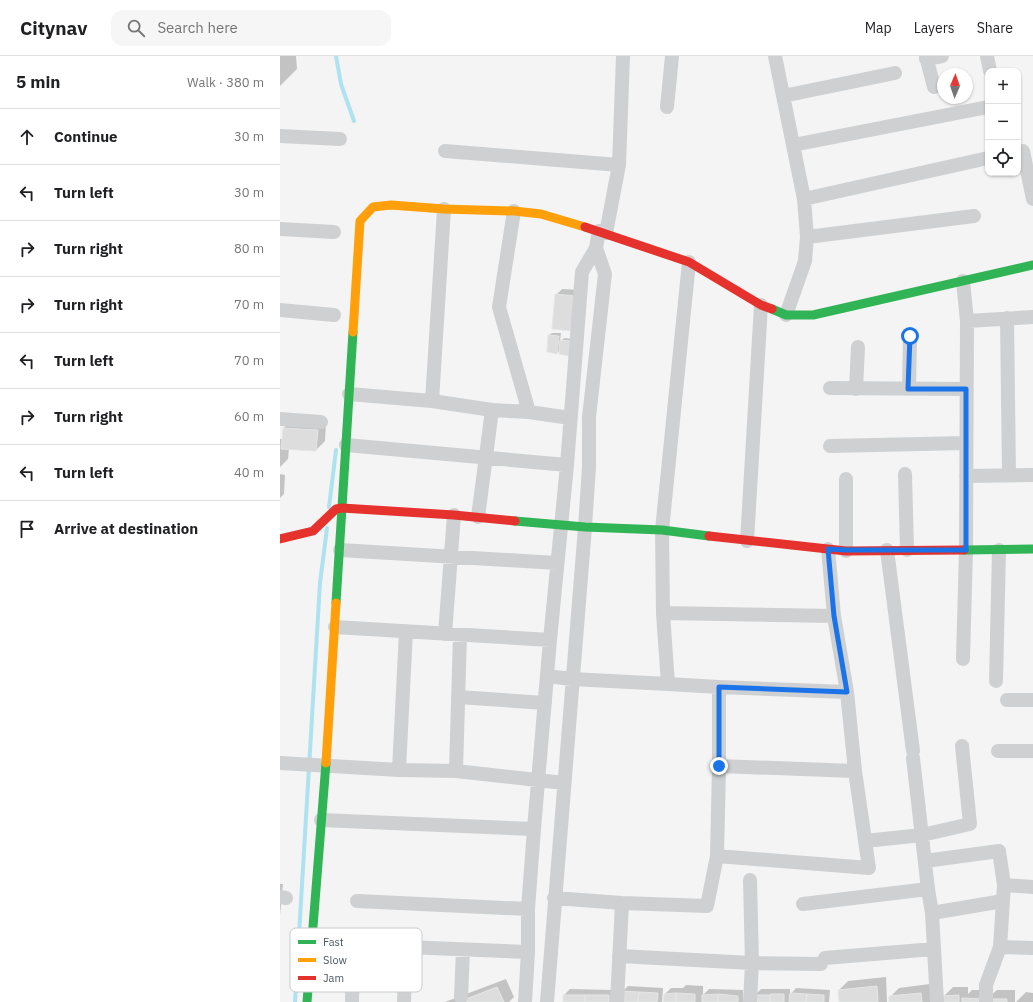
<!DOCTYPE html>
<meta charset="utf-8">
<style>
:root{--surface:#fff;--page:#f6f6f6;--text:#202124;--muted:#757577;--line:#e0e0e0}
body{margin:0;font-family:"IBM Plex Sans",sans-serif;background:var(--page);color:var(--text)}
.controls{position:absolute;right:12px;top:12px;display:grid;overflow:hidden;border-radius:8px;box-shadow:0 1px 3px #0004}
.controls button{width:36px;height:36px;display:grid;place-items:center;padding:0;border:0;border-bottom:1px solid var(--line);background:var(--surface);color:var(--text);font:20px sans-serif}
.compass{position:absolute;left:657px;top:12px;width:36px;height:36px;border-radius:50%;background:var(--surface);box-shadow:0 1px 3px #0004;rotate:2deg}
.stop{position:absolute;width:12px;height:12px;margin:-9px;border:3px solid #1a73e8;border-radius:50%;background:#fff}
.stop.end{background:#1a73e8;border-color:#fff;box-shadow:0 1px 4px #0008}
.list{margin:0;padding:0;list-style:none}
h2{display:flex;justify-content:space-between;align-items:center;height:52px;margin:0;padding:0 16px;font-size:17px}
h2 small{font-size:13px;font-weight:400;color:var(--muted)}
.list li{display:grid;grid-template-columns:26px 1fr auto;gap:12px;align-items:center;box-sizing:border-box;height:56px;padding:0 16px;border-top:1px solid var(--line)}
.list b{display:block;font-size:15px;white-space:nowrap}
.list em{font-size:13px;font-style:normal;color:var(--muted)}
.icon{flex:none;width:22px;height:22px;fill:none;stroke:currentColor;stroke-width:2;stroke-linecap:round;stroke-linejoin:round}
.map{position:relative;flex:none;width:753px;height:946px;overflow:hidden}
header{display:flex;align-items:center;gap:24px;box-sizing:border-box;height:56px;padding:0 20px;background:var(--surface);border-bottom:1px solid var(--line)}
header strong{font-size:19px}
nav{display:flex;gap:22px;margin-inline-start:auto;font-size:14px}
.search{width:280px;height:36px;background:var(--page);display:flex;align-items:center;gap:10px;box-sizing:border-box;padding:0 14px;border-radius:12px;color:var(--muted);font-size:15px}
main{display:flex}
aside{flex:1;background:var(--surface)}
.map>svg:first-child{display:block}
.shadow{fill:#0003}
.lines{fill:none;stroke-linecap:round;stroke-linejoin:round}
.stream{stroke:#aee2f0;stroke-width:4}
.building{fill:#ddddde;stroke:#e5e6e7}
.street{stroke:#ced0d2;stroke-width:14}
.fast{stroke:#30b455;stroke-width:9}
.slow{stroke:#ff9f0a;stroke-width:9}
.jam{stroke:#e5322d;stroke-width:9}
.route{stroke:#1a73e8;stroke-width:5}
.key{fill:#fff;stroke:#c9ccd0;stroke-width:1}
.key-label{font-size:11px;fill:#4a5661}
</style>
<header>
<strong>Citynav</strong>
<div class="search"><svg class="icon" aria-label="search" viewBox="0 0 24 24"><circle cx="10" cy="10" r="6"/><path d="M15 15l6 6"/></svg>Search here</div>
<nav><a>Map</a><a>Layers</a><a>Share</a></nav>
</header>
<main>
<aside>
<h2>5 min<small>Walk · 380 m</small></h2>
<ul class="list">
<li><svg class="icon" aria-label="ahead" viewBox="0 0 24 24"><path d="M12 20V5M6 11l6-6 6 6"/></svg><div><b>Continue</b></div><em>30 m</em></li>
<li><svg class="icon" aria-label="left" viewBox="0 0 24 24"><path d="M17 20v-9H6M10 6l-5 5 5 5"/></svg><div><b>Turn left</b></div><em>30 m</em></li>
<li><svg class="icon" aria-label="right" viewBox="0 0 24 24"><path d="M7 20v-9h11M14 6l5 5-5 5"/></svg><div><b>Turn right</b></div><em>80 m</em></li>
<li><svg class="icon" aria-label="right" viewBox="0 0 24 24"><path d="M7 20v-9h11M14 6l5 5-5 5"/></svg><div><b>Turn right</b></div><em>70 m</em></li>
<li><svg class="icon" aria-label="left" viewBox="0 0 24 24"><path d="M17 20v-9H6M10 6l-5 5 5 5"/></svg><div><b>Turn left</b></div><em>70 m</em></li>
<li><svg class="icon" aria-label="right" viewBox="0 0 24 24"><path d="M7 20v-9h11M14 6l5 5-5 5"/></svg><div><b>Turn right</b></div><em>60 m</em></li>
<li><svg class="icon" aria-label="left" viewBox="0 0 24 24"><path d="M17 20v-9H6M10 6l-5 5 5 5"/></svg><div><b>Turn left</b></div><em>40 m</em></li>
<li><svg class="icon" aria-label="arrive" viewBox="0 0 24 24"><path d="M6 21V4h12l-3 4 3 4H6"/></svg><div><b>Arrive at destination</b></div></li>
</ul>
</aside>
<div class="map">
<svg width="753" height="946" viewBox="0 0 753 946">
<rect width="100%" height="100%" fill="#f4f4f4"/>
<!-- shadow -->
<path class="shadow" d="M 0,0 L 16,0 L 17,13 L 0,30 Z
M 282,233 L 300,234 L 298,268 L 276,239 Z
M 272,277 L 281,277 L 280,286 L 284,282 L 293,283 L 277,297 L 269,279 Z
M 13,363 L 46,366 L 45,385 L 36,394 L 9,392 L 8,403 L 0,411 L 0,383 L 3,383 L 4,372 Z
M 0,418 L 5,419 L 4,438 L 0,442 Z
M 0,828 L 3,828 L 0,859 Z
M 606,921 L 607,946 L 560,946 L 559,934 L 568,925 Z
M 226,923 L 234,941 L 229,946 L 165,946 Z
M 650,928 L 652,946 L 611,946 L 610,941 L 619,932 Z
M 406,929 L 423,930 L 423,939 L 429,933 L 463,934 L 463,946 L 384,946 L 385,938 L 391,932 L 403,932 Z
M 348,930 L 383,932 L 382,946 L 342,946 L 342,936 Z
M 673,931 L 688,931 L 688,938 L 692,934 L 710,934 L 710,940 L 717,934 L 735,934 L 735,946 L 663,946 L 664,940 Z
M 516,932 L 550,934 L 549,946 L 475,946 L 475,939 L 481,933 L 510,933 L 510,939 Z
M 290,933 L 334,934 L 334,946 L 284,946 L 284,939 Z
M 746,936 L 753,937 L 753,946 L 736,946 Z"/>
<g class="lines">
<!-- stream -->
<path class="stream" d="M 56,0 L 61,28 L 74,65
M 49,451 L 56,394
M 15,946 L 40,527 L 47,472"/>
</g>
<!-- building -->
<path class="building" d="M 275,238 L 295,240 L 292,275 L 272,273 Z
M 268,279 L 279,280 L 277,298 L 267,296 Z
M 280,284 L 291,285 L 289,300 L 279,298 Z
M 3,372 L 38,374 L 36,395 L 1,393 Z
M 597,930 L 598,946 L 559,946 L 558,934 Z
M 217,931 L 224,946 L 178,946 Z
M 341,935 L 359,936 L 358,946 L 341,946 Z
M 359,936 L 378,937 L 377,946 L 358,946 Z
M 396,937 L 415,938 L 415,946 L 396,946 Z
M 396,937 L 396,946 L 383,946 L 384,938 Z
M 510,937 L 527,938 L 526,946 L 509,946 Z
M 641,937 L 642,946 L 609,946 L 609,940 Z
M 438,938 L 458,940 L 458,946 L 438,946 Z
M 438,938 L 438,946 L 422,946 L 422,939 Z
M 490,938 L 504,938 L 504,946 L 490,946 Z
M 527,938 L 544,939 L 544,946 L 526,946 Z
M 283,939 L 305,939 L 305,946 L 283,946 Z
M 305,939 L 329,939 L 329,946 L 305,946 Z
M 474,939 L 490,939 L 490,946 L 474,946 Z
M 679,939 L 679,946 L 662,946 L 663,940 Z
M 682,942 L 702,943 L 702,946 L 682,946 Z
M 707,943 L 727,943 L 727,946 L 707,946 Z"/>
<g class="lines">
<!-- street -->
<path class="street" d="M 495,0 L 524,143 L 527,181 L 525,205 L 506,259
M 646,0 L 654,31
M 707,0 L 710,15
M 646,3 L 662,0
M 503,40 L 615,17
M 387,51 L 392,0
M 0,80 L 60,83
M 513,89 L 708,51
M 165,95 L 339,109
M 743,95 L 753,143
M 524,143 L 708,102
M 234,155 L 219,251 L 249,356
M 0,173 L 54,176
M 326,177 L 339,109 L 343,0
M 527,181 L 694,160
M 409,206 L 382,474 L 383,557 L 554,560
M 0,254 L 54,259
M 727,262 L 729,419
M 687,265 L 753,261
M 550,332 L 686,333
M 576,333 L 578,291
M 629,333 L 630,280
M 69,338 L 152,345 L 212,354 L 249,356 L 290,362
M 152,345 L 164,153
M 0,363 L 41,366
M 66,389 L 287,409
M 550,390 L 686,387
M 625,418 L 627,494
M 686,420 L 753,419
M 566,423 L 566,495
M 198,461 L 212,354
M 467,485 L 481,249
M 60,494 L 277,507
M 607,494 L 633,695
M 383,557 L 388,628
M 55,571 L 270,584
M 165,578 L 174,459
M 683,603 L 686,494 L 687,265 L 683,225
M 267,620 L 292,623 L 388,628 L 439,631 L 567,636
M 716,625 L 719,494
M 178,641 L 265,647
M 727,644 L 753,644
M 718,695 L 753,695
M 633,702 L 648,833 L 652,857 L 657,946
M 0,707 L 119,714 L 176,715 L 284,727
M 439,710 L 575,715
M 119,714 L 126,575
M 176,715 L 180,579
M 41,764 L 254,773
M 585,785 L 642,779 L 690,768 L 682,690
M 437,800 L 589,812 L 575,715 L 567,636 L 554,560 L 548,493
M 645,805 L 719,795 L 724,829 L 720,891 L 706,929 L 706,946
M 470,824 L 472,907 L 470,946
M 724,829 L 753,831
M 0,841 L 6,842
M 274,842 L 342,847 L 427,850 L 437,800 L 439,710 L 439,631
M 77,845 L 248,853
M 523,848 L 648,833
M 652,857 L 723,845
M 720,891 L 753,892
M 339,900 L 472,907 L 541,908
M 545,902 L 654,893
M 181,941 L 183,894
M 72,946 L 73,890 L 126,891 L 248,896
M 124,946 L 126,891
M 245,946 L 248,896 L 248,853 L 254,773 L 270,584 L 287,409 L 302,216 L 316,192 L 319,175
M 267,946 L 305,471 L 309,411 L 309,361 L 325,218 L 316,192
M 337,946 L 342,847"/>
<!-- fast -->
<path class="fast" d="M 492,253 L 506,259 L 533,259 L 753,209
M 235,465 L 305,471 L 382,474 L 429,480
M 684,494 L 753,493
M 56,547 L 73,276
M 27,946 L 46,707"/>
<!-- slow -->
<path class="slow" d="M 73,276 L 80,165 L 93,151 L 111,149 L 164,153 L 234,155 L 261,158 L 305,171
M 46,707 L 56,547"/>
<!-- jam -->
<path class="jam" d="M 305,171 L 409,206 L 481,249 L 492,253
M 429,480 L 566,495 L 684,494
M 0,483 L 33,475 L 56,453 L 62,452 L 174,459 L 235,465"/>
</g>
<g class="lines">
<!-- route -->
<path class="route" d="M 439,710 L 439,631 L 567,636 L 554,560 L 548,493 L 566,494 L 686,494 L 686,333 L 628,333 L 630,280"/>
</g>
<!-- legend -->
<rect x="10" y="872" width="132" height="64" rx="6" class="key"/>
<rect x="18" y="884" width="18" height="4" fill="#30b455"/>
<rect x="18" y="902" width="18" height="4" fill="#ff9f0a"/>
<rect x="18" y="920" width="18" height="4" fill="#e5322d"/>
<g class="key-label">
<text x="43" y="890">Fast</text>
<text x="43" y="908">Slow</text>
<text x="43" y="926">Jam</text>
</g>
</svg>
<div class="controls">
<button>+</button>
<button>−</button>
<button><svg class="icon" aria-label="locate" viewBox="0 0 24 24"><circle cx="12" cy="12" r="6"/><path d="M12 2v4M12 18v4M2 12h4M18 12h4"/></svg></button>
</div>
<svg class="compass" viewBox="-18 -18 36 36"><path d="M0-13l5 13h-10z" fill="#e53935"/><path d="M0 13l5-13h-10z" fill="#757577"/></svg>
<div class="stop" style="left:630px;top:280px"></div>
<div class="stop end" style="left:439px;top:710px"></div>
</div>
</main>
